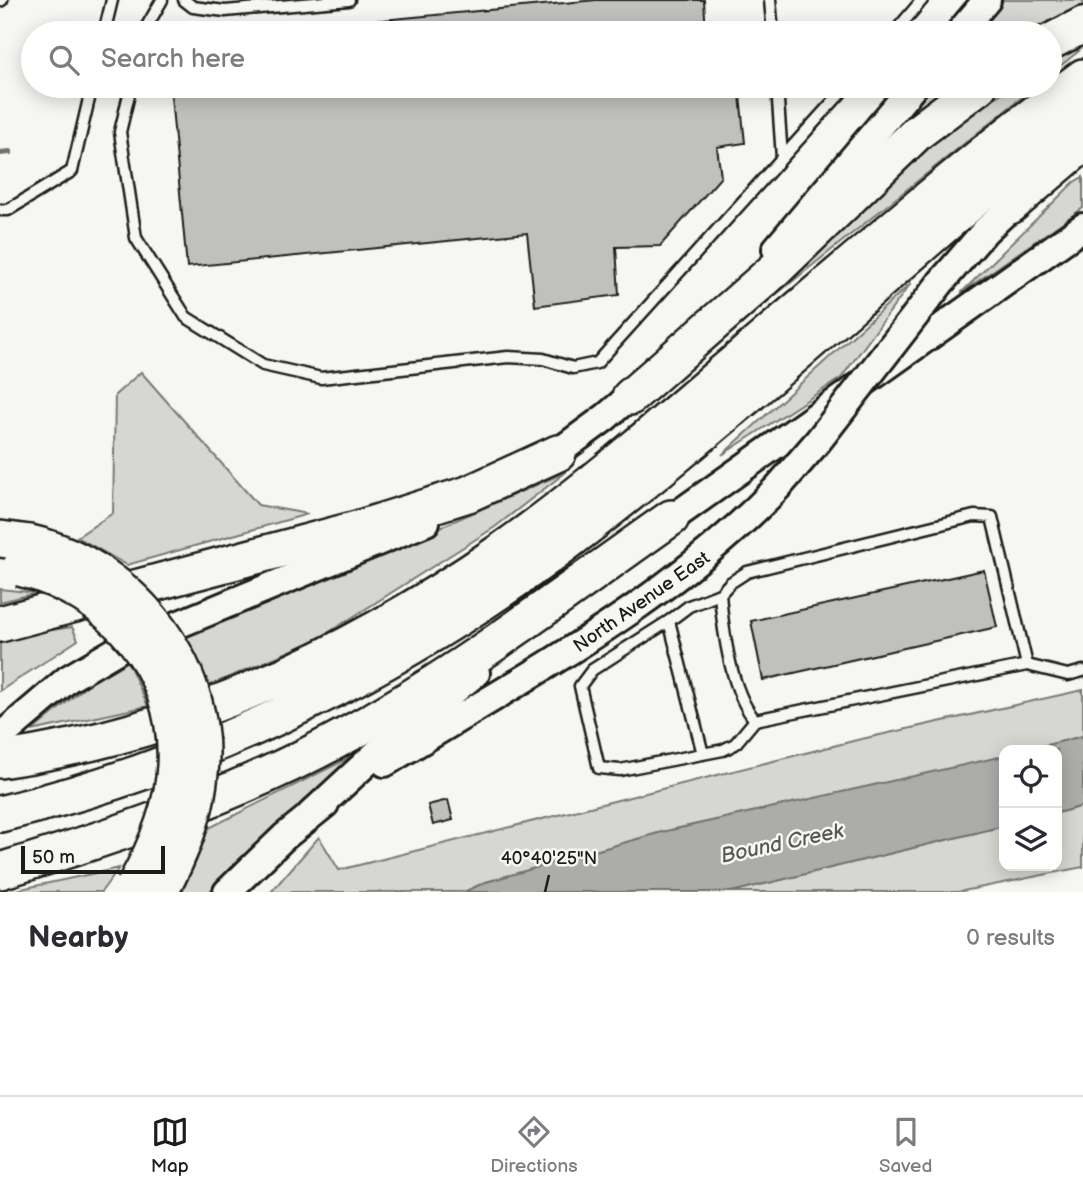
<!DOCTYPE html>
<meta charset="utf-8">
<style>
:root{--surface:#fff;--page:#f7f7f7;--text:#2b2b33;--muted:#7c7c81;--line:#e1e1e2;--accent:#1c1c1c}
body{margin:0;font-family:"Balsamiq Sans",sans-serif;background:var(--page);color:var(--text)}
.controls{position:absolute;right:21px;bottom:21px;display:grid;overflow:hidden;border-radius:14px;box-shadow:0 4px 18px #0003}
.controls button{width:63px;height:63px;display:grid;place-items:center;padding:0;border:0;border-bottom:2px solid var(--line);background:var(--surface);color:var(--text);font:35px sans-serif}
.scale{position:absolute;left:21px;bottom:18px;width:144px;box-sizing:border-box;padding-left:7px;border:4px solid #1c1c1c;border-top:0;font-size:19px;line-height:24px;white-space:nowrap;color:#1c1c1c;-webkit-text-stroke:5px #f6f6f2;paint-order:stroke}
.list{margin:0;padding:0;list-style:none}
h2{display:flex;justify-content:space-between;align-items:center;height:91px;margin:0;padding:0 28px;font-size:30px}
h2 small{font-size:23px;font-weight:400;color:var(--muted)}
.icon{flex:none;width:38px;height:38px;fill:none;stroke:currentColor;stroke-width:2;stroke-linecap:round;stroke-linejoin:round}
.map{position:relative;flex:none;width:1083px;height:892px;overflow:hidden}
.search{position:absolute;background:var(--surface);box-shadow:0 4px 18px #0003;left:21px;right:21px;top:21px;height:77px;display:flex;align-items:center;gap:18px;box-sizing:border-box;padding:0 24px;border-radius:38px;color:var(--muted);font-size:26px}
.sheet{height:203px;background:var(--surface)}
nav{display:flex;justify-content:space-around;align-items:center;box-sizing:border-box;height:98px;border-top:2px solid var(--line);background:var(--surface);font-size:19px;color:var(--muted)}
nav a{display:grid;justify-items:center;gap:4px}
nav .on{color:var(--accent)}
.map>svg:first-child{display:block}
.green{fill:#d6d6d2;stroke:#797977;stroke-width:2}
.water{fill:#acaca9;stroke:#727271;stroke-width:2}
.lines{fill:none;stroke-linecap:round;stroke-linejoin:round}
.stream{stroke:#727271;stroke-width:6}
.building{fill:#c0c0bd;stroke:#1c1c1c;stroke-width:2}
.lane-casing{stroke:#1c1c1c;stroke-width:15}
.secondary-casing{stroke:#1c1c1c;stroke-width:32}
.highway-casing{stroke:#1c1c1c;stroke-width:40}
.lane{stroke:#f6f6f2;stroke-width:10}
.secondary{stroke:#f6f6f2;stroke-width:26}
.highway{stroke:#f6f6f2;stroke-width:35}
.secondary-bridge-casing{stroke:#1c1c1c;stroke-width:32;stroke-linecap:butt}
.highway-bridge-casing{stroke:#1c1c1c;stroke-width:40;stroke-linecap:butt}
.secondary-bridge{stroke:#f6f6f2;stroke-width:26}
.highway-bridge{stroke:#f6f6f2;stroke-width:35}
.ticks{fill:none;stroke:#1c1c1c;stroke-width:2.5}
.labels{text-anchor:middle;stroke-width:5;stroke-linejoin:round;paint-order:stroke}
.street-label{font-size:19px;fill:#1c1c1c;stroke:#f6f6f2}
.water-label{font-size:21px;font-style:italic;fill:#565654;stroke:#f6f6f2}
.ticks-label{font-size:18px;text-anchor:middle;fill:#1c1c1c;stroke:#f6f6f2;stroke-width:5;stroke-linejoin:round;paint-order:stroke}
</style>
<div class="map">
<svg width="1083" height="892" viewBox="0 0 1083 892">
<rect width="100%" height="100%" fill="#f6f6f2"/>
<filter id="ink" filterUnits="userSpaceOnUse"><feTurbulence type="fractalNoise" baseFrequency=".0143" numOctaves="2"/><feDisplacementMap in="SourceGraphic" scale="14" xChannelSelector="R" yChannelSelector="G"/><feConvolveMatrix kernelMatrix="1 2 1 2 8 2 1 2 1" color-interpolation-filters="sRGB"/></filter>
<g filter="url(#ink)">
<!-- green -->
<path class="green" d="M 1003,0 L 1083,0 L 1083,10 L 1045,33 L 975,33 Z
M 1068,48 L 1079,51 L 1050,74 L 1050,60 Z
M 933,86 L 958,86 L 880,153 Z
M 1012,86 L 1036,86 L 733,329 L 915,152 Z
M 1083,177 L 1083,208 L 961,293 L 1074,182 Z
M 911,283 L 841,378 L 722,455 Z
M 141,372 L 258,505 L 308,514 L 127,565 L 77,537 L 113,513 L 115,395 Z
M 566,472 L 495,527 L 318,639 L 206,687 L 184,633 L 340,571 Z
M 0,589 L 37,593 L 0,602 Z
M 72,627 L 78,640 L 0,691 L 0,638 Z
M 127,660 L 148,706 L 32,731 L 114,663 Z
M 1083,690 L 1083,736 L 1027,750 L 1004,750 L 1004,756 L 976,763 L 662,832 L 486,882 L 464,892 L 271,892 L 319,837 L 339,870 L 857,740 Z
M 355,755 L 209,892 L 175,892 L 205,830 Z
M 1083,806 L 1083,867 L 958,892 L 731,892 L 1004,826 L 1004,866 L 1057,866 L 1057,813 Z
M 119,868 L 101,892 L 7,892 Z"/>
<!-- water -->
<path class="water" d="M 1083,736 L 1083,806 L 1057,813 L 1057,750 L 1027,750 Z
M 1004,756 L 1004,826 L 731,892 L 464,892 L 486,882 L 662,832 Z"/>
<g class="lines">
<!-- stream -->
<path class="stream" d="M 0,153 L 10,152"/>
</g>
<!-- building -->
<path class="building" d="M 596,0 L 704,0 L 706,33 L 244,33 Z
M 170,86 L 739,86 L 745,143 L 717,147 L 721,177 L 660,246 L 616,247 L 619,295 L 535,306 L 527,233 L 187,267 Z
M 984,570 L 997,627 L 763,680 L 751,621 Z
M 448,800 L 453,820 L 433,825 L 428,805 Z"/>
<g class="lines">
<defs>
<path id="lane" d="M 184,0 L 193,7 L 225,11 L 349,0
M 770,0 L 773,33
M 0,1 L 2,0
M 104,33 L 112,0
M 143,33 L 162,0
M 894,33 L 922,0
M 131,86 L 120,132 L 136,238 L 186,317 L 263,365 L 321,378 L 508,357 L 543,359 L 573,368 L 597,363 L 847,86
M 777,86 L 782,158
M 0,210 L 8,210 L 72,171 L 92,86
M 720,594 L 689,606 L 669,621 L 592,670 L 580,686 L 599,768 L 620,770 L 723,750 L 735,744 L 755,720 L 1027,665 L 1068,675 L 1083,671
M 669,621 L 703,754
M 755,720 C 731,692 723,630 720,594 L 730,583 L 747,572 L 974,516 L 992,517 L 1027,665"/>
<path id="secondary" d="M 959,33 L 987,0
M 776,249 L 914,86
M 942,281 L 985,231 L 1023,196
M 542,464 L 606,417 L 644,384
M 657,529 L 1083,227
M 0,737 L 68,679 L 119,649 L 426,522
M 385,763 C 524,677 665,605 779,486
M 310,815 L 378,752 L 476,673
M 227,892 L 284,837 L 325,804"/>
<path id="highway" d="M 1050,42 L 1083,25
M 1010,206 L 1083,144
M 630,397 L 778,267 L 918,132 L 979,86
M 0,539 L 30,543
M 0,624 L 357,529 L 468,494 L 558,453
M 0,760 C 183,734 350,656 501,551 C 578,497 649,436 720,375 C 840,274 957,170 1083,77
M 0,814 C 212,763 414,662 586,528 C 705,436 818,335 932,236 C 982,193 1031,149 1083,109
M 0,871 C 122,834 243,793 354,731 C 466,669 567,591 671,518"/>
</defs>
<!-- lane casing -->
<use href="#lane" class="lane-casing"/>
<!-- secondary casing -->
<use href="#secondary" class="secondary-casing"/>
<!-- highway casing -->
<use href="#highway" class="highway-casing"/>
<!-- lane -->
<use href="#lane" class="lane"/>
<!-- secondary -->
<use href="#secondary" class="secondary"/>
<!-- highway -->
<use href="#highway" class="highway"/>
<defs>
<path id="secondary-bridge" d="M 779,486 L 818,441 L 942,281"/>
<path id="highway-bridge" d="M 30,543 C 134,567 215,673 199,782 C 194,821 179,857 160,892
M 20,568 C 112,591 180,668 175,766 C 173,809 155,850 134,887"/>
</defs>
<!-- secondary-bridge casing -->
<use href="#secondary-bridge" class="secondary-bridge-casing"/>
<!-- highway-bridge casing -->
<use href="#highway-bridge" class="highway-bridge-casing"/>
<!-- secondary-bridge -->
<use href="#secondary-bridge" class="secondary-bridge"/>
<!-- highway-bridge -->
<use href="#highway-bridge" class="highway-bridge"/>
</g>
</g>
<!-- ticks -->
<path class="ticks" d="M 545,892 L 549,875"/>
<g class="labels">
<!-- street labels -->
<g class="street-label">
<text transform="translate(641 601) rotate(-35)" y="7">North Avenue East</text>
</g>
<!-- water labels -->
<g class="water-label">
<text transform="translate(782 843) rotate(-12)" y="7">Bound Creek</text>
</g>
</g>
<g class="ticks-label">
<text x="549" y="864">40°40'25"N</text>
</g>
</svg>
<div class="controls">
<button><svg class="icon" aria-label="locate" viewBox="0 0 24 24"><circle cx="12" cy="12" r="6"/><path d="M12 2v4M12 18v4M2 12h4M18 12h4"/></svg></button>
<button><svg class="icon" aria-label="layers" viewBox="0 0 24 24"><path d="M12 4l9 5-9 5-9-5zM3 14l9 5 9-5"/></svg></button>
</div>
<div class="scale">50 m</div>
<div class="search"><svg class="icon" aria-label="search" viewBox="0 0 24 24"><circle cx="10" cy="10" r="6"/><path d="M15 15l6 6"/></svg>Search here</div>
</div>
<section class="sheet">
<h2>Nearby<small>0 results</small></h2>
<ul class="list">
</ul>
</section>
<nav>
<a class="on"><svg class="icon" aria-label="map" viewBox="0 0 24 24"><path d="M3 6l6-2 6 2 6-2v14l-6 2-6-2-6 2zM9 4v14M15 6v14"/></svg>Map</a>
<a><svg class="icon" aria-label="directions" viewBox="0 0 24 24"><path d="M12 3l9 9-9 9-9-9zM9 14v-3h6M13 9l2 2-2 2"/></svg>Directions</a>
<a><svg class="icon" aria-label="saved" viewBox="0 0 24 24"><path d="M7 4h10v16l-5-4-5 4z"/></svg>Saved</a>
</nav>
